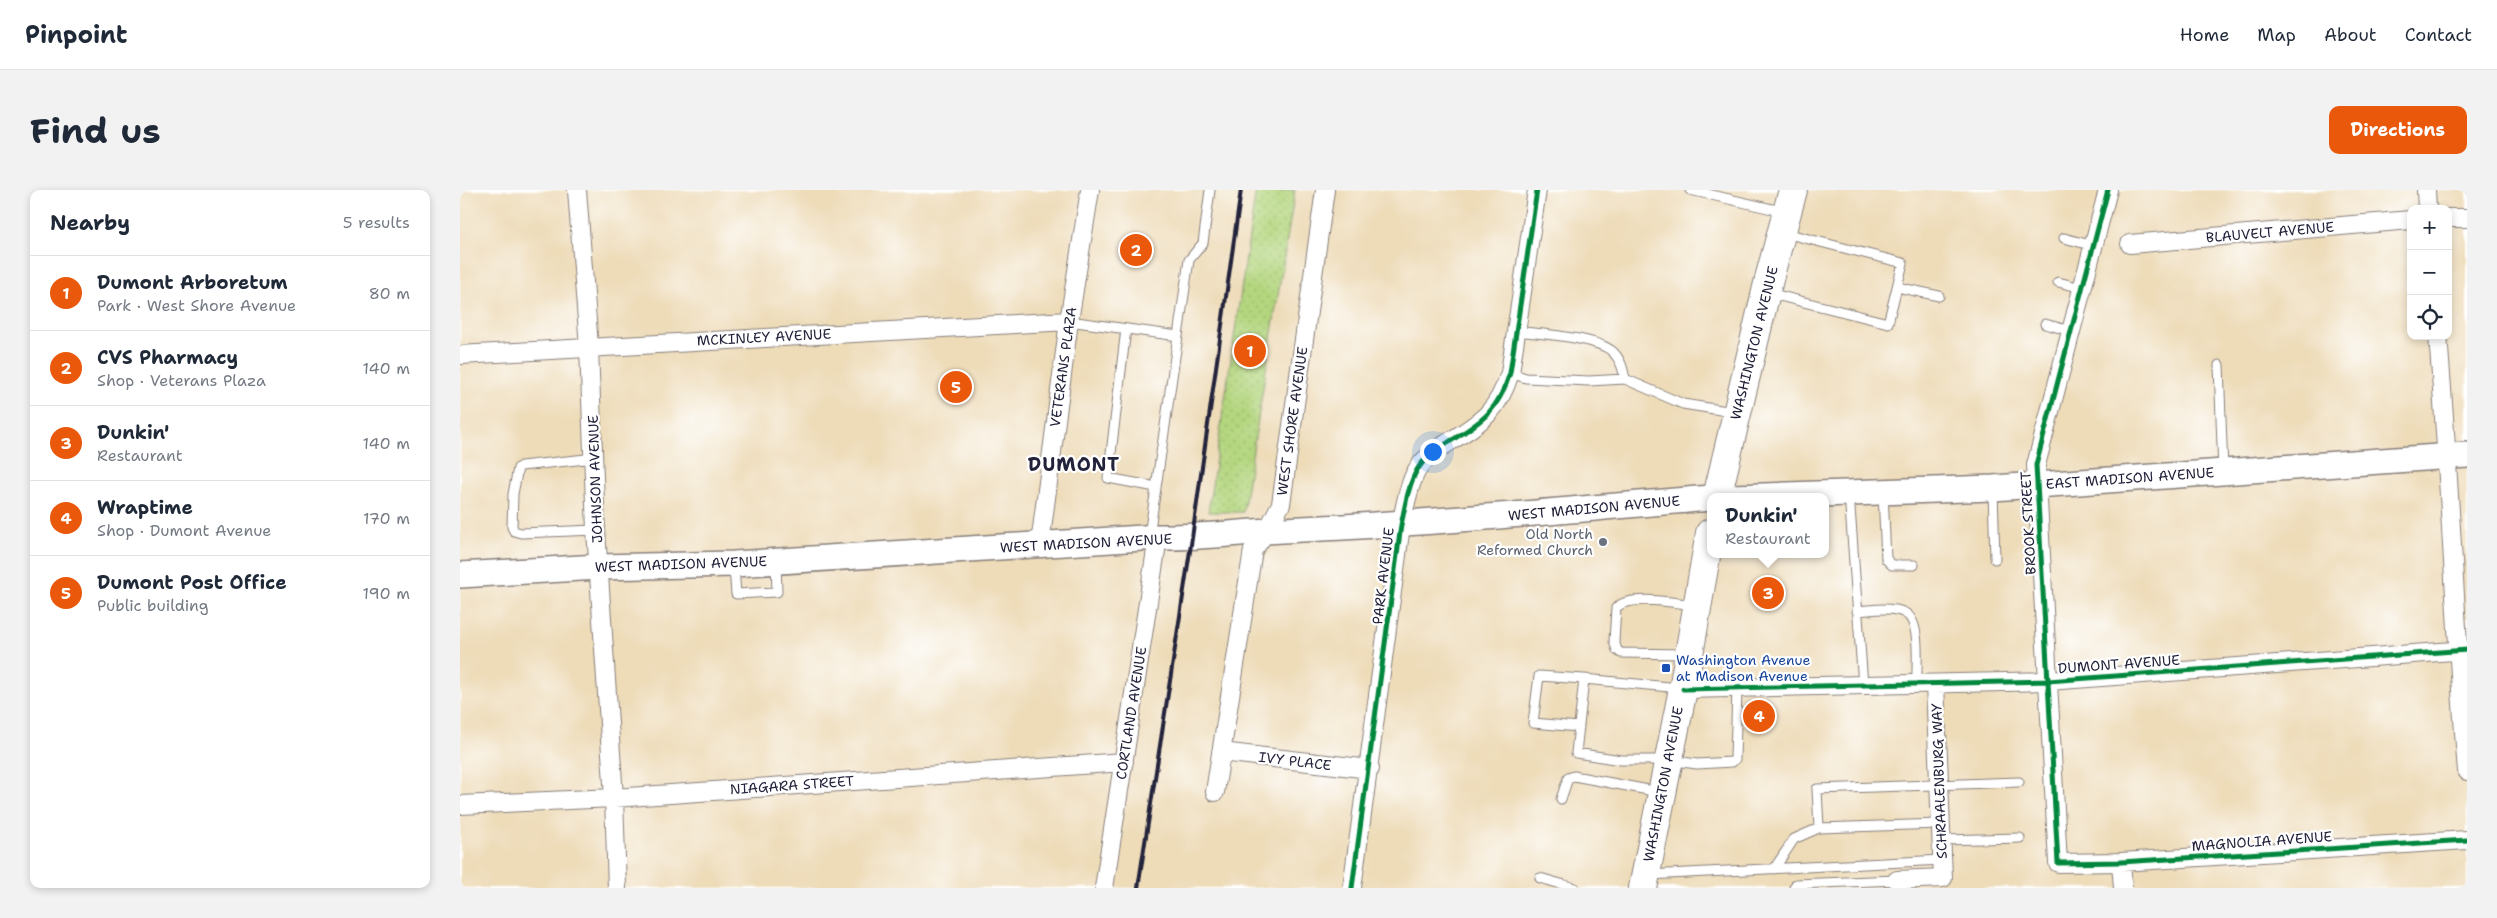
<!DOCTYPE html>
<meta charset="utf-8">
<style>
:root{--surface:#fff;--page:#f2f2f3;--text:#1f2937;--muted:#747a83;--line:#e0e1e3;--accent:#ea580c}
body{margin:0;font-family:"Shantell Sans",sans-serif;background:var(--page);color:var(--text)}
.controls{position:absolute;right:15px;top:15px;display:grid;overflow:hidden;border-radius:10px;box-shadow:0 2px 8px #0003}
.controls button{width:45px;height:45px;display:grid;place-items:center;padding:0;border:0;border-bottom:1px solid var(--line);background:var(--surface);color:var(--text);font:25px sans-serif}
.you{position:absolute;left:972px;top:261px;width:18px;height:18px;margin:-12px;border:4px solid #fff;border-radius:50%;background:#1a73e8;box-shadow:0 0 0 8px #1a73e833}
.badge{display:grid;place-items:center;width:32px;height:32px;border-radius:50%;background:var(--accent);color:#fff;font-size:16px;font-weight:700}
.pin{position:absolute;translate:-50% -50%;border:2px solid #fff;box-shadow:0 1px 5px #0006}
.popup{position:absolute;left:1247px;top:303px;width:122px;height:65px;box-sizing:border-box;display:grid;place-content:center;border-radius:10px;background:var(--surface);filter:drop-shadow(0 1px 4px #0005);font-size:16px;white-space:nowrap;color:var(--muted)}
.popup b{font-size:19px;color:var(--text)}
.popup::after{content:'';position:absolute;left:50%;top:100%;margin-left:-10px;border:10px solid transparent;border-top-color:var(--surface)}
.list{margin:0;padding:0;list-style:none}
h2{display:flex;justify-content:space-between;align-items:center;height:65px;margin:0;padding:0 20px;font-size:21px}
h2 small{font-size:16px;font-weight:400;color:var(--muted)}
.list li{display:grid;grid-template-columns:32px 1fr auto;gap:15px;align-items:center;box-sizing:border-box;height:75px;padding:0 20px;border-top:1px solid var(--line)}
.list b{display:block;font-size:19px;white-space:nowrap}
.list p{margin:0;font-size:16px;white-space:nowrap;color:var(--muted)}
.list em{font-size:16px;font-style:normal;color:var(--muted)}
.icon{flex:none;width:28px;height:28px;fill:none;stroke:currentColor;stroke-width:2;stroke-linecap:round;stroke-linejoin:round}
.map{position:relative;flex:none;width:2007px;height:698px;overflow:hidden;border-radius:10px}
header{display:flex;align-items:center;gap:30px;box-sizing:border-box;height:70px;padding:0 25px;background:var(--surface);border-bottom:1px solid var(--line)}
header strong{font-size:24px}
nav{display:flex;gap:28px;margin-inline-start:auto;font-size:18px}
.intro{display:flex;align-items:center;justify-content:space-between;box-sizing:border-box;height:120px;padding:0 30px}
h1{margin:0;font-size:35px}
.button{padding:12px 22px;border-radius:10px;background:var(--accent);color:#fff;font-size:18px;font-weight:700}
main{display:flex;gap:30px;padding:0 30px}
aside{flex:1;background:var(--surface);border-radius:10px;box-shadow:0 2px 8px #0003}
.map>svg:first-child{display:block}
.park{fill:url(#park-dots);stroke:#6b7c5c}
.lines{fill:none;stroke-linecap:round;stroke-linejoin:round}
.lane-casing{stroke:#887f7a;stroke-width:11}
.street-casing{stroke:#887f7a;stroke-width:20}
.secondary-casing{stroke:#887f7a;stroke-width:28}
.primary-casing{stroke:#887f7a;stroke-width:30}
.lane{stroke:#fff;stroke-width:9}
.street{stroke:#fff;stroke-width:18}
.secondary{stroke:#fff;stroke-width:25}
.primary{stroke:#fff;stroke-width:28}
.rail{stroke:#22223b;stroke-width:4}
.cycleway-casing{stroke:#fff;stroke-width:8}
.cycleway{stroke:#00873e;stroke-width:5}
.worship-dot{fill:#6b7280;stroke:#fff;stroke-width:2}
.transit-dot{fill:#1a4fb4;stroke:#fff;stroke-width:2}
.labels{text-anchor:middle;stroke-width:4.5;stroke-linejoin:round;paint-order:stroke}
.street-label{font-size:14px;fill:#22223b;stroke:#fff}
.worship-label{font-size:14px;fill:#5b616d;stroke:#fff;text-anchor:end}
.transit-label{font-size:14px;fill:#164399;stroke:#fff;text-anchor:start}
.district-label{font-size:19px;font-weight:bold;letter-spacing:1px;fill:#22223b;stroke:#fff}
</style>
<header>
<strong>Pinpoint</strong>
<nav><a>Home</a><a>Map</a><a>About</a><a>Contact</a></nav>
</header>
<div class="intro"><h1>Find us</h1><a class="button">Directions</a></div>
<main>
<aside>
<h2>Nearby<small>5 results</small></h2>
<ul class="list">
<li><span class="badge">1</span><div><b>Dumont Arboretum</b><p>Park · West Shore Avenue</p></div><em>80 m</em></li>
<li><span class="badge">2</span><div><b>CVS Pharmacy</b><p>Shop · Veterans Plaza</p></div><em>140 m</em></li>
<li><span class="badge">3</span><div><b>Dunkin'</b><p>Restaurant</p></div><em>140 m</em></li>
<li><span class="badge">4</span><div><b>Wraptime</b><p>Shop · Dumont Avenue</p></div><em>170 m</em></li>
<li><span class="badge">5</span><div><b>Dumont Post Office</b><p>Public building</p></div><em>190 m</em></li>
</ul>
</aside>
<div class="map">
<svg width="2007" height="698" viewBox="0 0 2007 698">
<defs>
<pattern id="park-dots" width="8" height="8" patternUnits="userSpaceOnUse" patternTransform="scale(1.25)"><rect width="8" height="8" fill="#b4d67e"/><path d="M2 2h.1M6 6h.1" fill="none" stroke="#9ab76e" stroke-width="1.8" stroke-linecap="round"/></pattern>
</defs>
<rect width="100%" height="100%" fill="#fff"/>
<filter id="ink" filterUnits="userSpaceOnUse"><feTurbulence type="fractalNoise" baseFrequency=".02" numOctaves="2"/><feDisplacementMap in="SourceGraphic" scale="10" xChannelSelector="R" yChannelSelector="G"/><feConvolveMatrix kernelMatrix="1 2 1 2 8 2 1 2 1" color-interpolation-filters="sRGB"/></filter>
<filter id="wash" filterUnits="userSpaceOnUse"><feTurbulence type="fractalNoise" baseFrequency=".0096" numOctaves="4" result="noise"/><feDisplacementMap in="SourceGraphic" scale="20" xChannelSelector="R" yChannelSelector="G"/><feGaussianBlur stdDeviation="1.12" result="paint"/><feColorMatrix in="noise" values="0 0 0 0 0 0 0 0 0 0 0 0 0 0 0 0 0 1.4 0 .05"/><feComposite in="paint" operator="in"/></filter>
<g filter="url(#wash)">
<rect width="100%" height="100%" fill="#eedcb9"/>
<!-- park -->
<path class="park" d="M 796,0 L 835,0 L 783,322 L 748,322 Z"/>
</g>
<g filter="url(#ink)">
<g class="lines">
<defs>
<path id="lane" d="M 1230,0 L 1325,22
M 1604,48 L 1634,56
M 1598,92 L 1622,98
M 1437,97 L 1479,106
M 1308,103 L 1428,133 L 1443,73 L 1325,43
M 609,131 L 718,146 L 689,346
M 1585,134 L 1611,141
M 666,139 L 648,288 L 696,297
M 1056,141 C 1080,144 1137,147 1153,162 C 1161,170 1163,179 1165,189
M 718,146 L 729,70 L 743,53 L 750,0
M 1759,175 L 1763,281
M 1050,183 L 1066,188 L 1129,191 L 1165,189 L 1223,214 L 1273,222
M 135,268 L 61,276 L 58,278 L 53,304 L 52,337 L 54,341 L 61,343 L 136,340
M 1533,300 L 1535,369
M 1423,303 L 1426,369 L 1432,375 L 1454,375
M 1389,304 L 1403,495
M 274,377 L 276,404 L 317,402 L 316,372
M 1397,421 C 1411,420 1432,416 1445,423 C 1462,432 1456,476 1457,494
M 1226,464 L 1161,463 L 1157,460 L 1154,451 L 1156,418 C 1169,404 1216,413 1235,415
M 1220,498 L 1124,489 L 1116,563 L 1161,570 L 1208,570 L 1237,574 L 1272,572 L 1275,569 L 1277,498
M 1119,537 L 1073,533 L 1079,486 L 1124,489
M 1101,609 L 1108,588 L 1114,586 L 1199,602
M 1359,638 L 1357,599 L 1559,592
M 1481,650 L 1560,648
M 1314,679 L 1334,649 L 1359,638 L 1480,634
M 1188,685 L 1482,670
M 1080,688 L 1115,698
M 1334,698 L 1336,694 L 1437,690"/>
<path id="street" d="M 117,0 L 129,157 L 136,340 L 154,608 L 157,698
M 1648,0 L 1576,275 L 1598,673 L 1661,672 L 2007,650
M 1966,0 L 1967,19
M 1988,28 L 2007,28
M 1670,54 L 1951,30
M 1978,146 C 1990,291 1995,436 2007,581
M 0,165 L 609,131
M 580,354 L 609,131 L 630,0
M 1223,499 L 1588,491 L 2007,460
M 761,562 L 910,579
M 755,602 L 793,360 L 807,341 L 821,314 L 865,0
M 0,615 L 154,608 L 664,572
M 1661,672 L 1663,698
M 1437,690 L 1483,688 L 1475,494
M 644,698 L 698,347
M 892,698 L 941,335 C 945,317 948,296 957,280 C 965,267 977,260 989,252 C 1023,231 1038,221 1050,183 L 1077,0"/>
<path id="secondary" d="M 1272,307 L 1533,298 L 2007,265
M 0,385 L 139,377 L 274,374 L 698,347 C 740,348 781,342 823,340 C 966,334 1108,320 1250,308"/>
<path id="primary" d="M 1257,307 L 1310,85 L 1333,0
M 1183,698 L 1223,499 L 1250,343"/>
</defs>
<!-- lane casing -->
<use href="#lane" class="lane-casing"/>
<!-- street casing -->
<use href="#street" class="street-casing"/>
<!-- secondary casing -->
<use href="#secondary" class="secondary-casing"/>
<!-- primary casing -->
<use href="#primary" class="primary-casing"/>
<!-- lane -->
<use href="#lane" class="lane"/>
<!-- street -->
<use href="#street" class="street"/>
<!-- secondary -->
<use href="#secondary" class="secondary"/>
<!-- primary -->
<use href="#primary" class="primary"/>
<!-- rail -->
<path class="rail" d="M 678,698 L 732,348 L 781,0"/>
<defs>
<path id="cycleway" d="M 1648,0 L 1576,275 L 1598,673 L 1661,672 L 2007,650
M 1223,499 L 1588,491 L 2007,460
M 892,698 L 941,335 C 945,317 948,296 957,280 C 965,267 977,260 989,252 C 1023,231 1038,221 1050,183 L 1077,0"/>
</defs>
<!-- cycleway casing -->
<use href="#cycleway" class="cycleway-casing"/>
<!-- cycleway -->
<use href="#cycleway" class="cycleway"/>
</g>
</g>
<!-- markers -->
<circle class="worship-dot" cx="1143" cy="352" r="5"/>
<rect class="transit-dot" x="1201" y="473" width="10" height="10" rx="2.5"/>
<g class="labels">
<!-- street labels -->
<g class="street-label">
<text transform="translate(1810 42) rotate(-5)" y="5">BLAUVELT AVENUE</text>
<text transform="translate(304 147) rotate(-3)" y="5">MCKINLEY AVENUE</text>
<text transform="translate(1294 153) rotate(-76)" y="5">WASHINGTON AVENUE</text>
<text transform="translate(603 177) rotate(-82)" y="5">VETERANS PLAZA</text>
<text transform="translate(832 231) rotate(-82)" y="5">WEST SHORE AVENUE</text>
<text transform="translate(1670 288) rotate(-4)" y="5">EAST MADISON AVENUE</text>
<text transform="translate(135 289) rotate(-92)" y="5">JOHNSON AVENUE</text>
<text transform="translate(1134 318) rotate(-5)" y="5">WEST MADISON AVENUE</text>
<text transform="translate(1568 333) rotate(-93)" y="5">BROOK STREET</text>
<text transform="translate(626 353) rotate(-3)" y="5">WEST MADISON AVENUE</text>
<text transform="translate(221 374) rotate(-2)" y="5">WEST MADISON AVENUE</text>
<text transform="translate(923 386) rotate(-83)" y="5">PARK AVENUE</text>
<text transform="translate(1659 474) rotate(-4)" y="5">DUMONT AVENUE</text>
<text transform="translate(671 523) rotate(-81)" y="5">CORTLAND AVENUE</text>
<text transform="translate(835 571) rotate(7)" y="5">IVY PLACE</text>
<text transform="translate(1479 591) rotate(-92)" y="5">SCHRAALENBURG WAY</text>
<text transform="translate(1203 594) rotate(-79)" y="5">WASHINGTON AVENUE</text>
<text transform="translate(332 595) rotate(-4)" y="5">NIAGARA STREET</text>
<text transform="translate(1802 651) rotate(-4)" y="5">MAGNOLIA AVENUE</text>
</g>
<!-- worship labels -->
<g class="worship-label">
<text x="1133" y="349">Old North<tspan x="1133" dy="16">Reformed Church</tspan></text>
</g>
<!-- transit labels -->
<g class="transit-label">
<text x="1216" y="475">Washington Avenue<tspan x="1216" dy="16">at Madison Avenue</tspan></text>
</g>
<!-- district labels -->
<g class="district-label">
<text x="614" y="281">DUMONT</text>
</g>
</g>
</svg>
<div class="controls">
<button>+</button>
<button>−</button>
<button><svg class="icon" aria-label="locate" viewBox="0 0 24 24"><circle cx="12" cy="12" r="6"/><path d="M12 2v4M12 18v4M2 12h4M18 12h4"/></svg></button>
</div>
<div class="you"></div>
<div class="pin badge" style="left:790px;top:161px">1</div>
<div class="pin badge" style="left:676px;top:60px">2</div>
<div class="pin badge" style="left:1308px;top:403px">3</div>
<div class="popup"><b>Dunkin'</b>Restaurant</div>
<div class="pin badge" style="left:1299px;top:526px">4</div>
<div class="pin badge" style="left:496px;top:197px">5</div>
</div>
</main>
